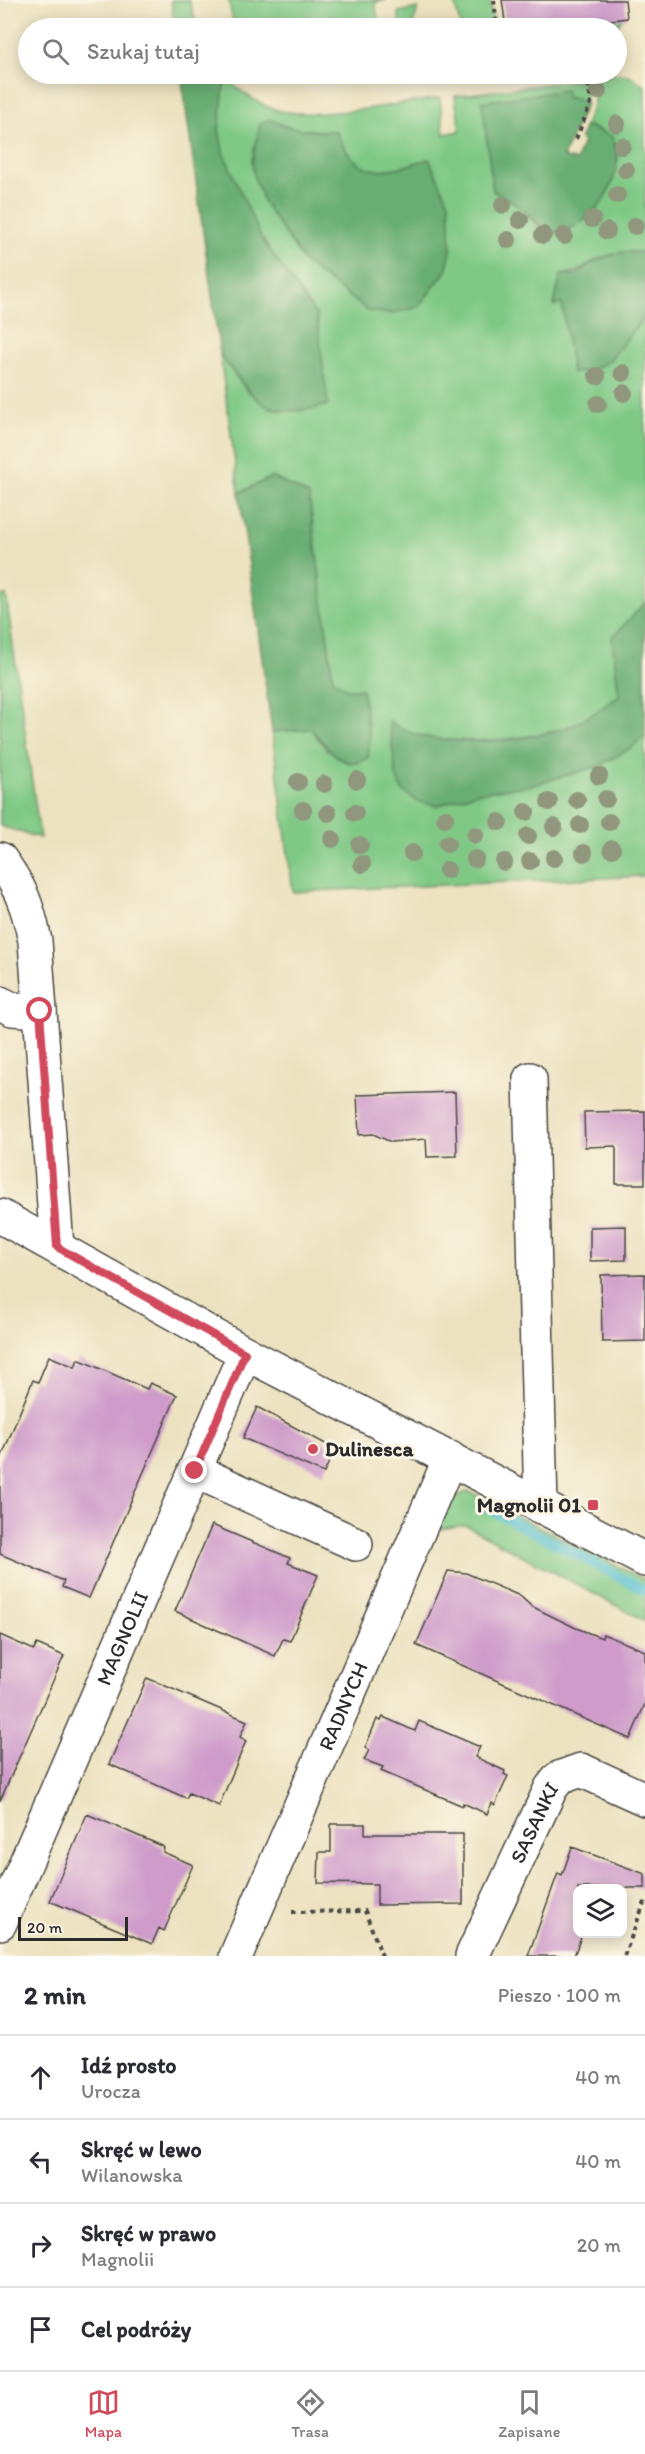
<!DOCTYPE html>
<html lang="pl">
<meta charset="utf-8">
<style>
:root{--surface:#fff;--page:#f2f2f3;--text:#2b2b33;--muted:#7c7c81;--line:#e1e1e2;--accent:#d1495b}
body{margin:0;font-family:Itim,sans-serif;background:var(--page);color:var(--text)}
.controls{position:absolute;right:18px;bottom:18px;display:grid;overflow:hidden;border-radius:12px;box-shadow:0 3px 15px #0003}
.controls button{width:54px;height:54px;display:grid;place-items:center;padding:0;border:0;border-bottom:2px solid var(--line);background:var(--surface);color:var(--text);font:30px sans-serif}
.scale{position:absolute;left:18px;bottom:15px;width:110px;box-sizing:border-box;padding-left:6px;border:3px solid #2b2b2b;border-top:0;font-size:16px;line-height:21px;white-space:nowrap;color:#2b2b2b;-webkit-text-stroke:4px #fcf5e5;paint-order:stroke}
.stop{position:absolute;width:18px;height:18px;margin:-14px;border:4px solid #d1495b;border-radius:50%;background:#fff}
.stop.end{background:#d1495b;border-color:#fff;box-shadow:0 2px 6px #0008}
.list{margin:0;padding:0;list-style:none}
h2{display:flex;justify-content:space-between;align-items:center;height:78px;margin:0;padding:0 24px;font-size:26px}
h2 small{font-size:20px;font-weight:400;color:var(--muted)}
.list li{display:grid;grid-template-columns:39px 1fr auto;gap:18px;align-items:center;box-sizing:border-box;height:84px;padding:0 24px;border-top:2px solid var(--line)}
.list b{display:block;font-size:22px;white-space:nowrap}
.list p{margin:0;font-size:20px;white-space:nowrap;color:var(--muted)}
.list em{font-size:20px;font-style:normal;color:var(--muted)}
.icon{flex:none;width:33px;height:33px;fill:none;stroke:currentColor;stroke-width:2;stroke-linecap:round;stroke-linejoin:round}
.map{position:relative;flex:none;width:645px;height:1956px;overflow:hidden}
.search{position:absolute;background:var(--surface);box-shadow:0 3px 15px #0003;left:18px;right:18px;top:18px;height:66px;display:flex;align-items:center;gap:15px;box-sizing:border-box;padding:0 21px;border-radius:33px;color:var(--muted);font-size:22px}
.sheet{height:414px;background:var(--surface)}
nav{display:flex;justify-content:space-around;align-items:center;box-sizing:border-box;height:84px;border-top:2px solid var(--line);background:var(--surface);font-size:16px;color:var(--muted)}
nav a{display:grid;justify-items:center;gap:3px}
nav .on{color:var(--accent)}
.map>svg:first-child{display:block}
.green{fill:#7fc985;stroke:#557a58;stroke-width:1.5;fill-rule:evenodd}
.forest{fill:#67ad72;stroke:#496c4e;stroke-width:1.5}
.lines{fill:none;stroke-linecap:round;stroke-linejoin:round}
.stream{stroke:#54c0ce;stroke-width:10}
.building{fill:#ce9bca}
.minor-casing{stroke:#484641;stroke-width:36}
.path{stroke:#484641;stroke-width:4;stroke-dasharray:4.5 4.5;stroke-linecap:butt}
.minor{stroke:#fff;stroke-width:33}
.tree{fill:#90977d}
.route{stroke:#d1495b;stroke-width:8}
.poi-dot{fill:#d1495b;stroke:#fcf5e5;stroke-width:2}
.labels{text-anchor:middle;stroke-width:6;stroke-linejoin:round;paint-order:stroke}
.poi-label{font-size:21px;font-weight:bold;fill:#2b2b2b;stroke:#fcf5e5;text-anchor:start}
.street-label{font-size:21px;fill:#2b2b2b;stroke:#fcf5e5}
</style>
<div class="map">
<svg width="645" height="1956" viewBox="0 0 645 1956">
<rect width="100%" height="100%" fill="#fcf5e5"/>
<filter id="ink" filterUnits="userSpaceOnUse"><feTurbulence type="fractalNoise" baseFrequency=".0167" numOctaves="2"/><feDisplacementMap in="SourceGraphic" scale="12" xChannelSelector="R" yChannelSelector="G"/><feConvolveMatrix kernelMatrix="1 2 1 2 8 2 1 2 1" color-interpolation-filters="sRGB"/></filter>
<filter id="wash" filterUnits="userSpaceOnUse"><feTurbulence type="fractalNoise" baseFrequency=".008" numOctaves="4" result="noise"/><feDisplacementMap in="SourceGraphic" scale="24" xChannelSelector="R" yChannelSelector="G"/><feGaussianBlur stdDeviation="1.35" result="paint"/><feColorMatrix in="noise" values="0 0 0 0 0 0 0 0 0 0 0 0 0 0 0 0 0 1.4 0 .05"/><feComposite in="paint" operator="in"/></filter>
<g filter="url(#wash)">
<rect width="100%" height="100%" fill="#ece2c0"/>
<!-- green -->
<path class="green" d="M 171,0 L 189,0 L 198,28 L 175,28 Z
M 229,0 L 387,0 L 375,2 L 379,26 L 400,23 L 398,12 L 418,8 L 412,28 L 234,28 Z
M 454,0 L 490,0 L 494,28 L 461,28 Z
M 587,0 L 623,5 L 621,20 L 616,28 L 550,28 L 591,23 Z
M 277,74 L 361,74 L 301,80 Z
M 618,74 L 629,75 L 645,86 L 645,252 C 628,252 612,252 597,260 C 582,267 579,273 561,275 L 554,304 L 562,303 L 572,372 L 609,361 L 645,316 L 645,603 L 612,638 L 619,696 C 603,706 585,722 567,728 C 523,741 428,751 390,722 L 436,806 C 450,802 463,796 476,793 C 539,779 593,780 645,736 L 645,876 L 293,892 L 272,732 L 311,729 L 327,750 L 368,758 L 370,739 L 362,689 L 347,689 L 333,679 L 309,495 L 272,477 L 239,493 L 220,355 L 248,392 L 281,270 C 257,232 222,174 219,129 C 218,112 222,95 225,78 C 239,90 253,101 271,108 C 309,123 397,103 440,98 L 444,134 L 460,131 L 455,96 L 585,79 L 586,104 L 577,98 L 567,98 L 565,90 L 493,191 C 499,195 507,198 513,202 C 525,210 535,227 549,232 C 562,237 588,218 597,209 C 607,198 624,157 616,144 C 608,133 597,129 585,125 L 594,103 L 591,78 ZM 269,120 C 291,131 312,131 336,131 C 358,182 383,173 428,159 L 449,203 L 451,251 L 446,271 L 418,307 L 368,311 L 305,263 L 264,203 L 252,161 L 260,124 Z
M 6,595 L 40,838 L 0,826 L 0,596 Z
M 468,1491 L 645,1580 L 645,1621 L 465,1525 L 434,1530 L 450,1500 Z"/>
<!-- forest -->
<path class="forest" d="M 181,74 L 222,74 L 225,78 L 219,129 L 223,152 L 262,239 L 317,316 L 328,405 C 264,422 257,403 220,354 Z
M 565,90 L 567,98 L 577,98 L 586,104 L 563,157 L 576,161 L 583,141 L 580,139 L 585,125 L 611,136 C 633,173 590,235 549,232 L 513,202 L 493,191 L 482,102 Z
M 269,119 C 291,131 312,131 336,131 C 358,182 383,173 429,159 L 449,203 L 451,251 L 446,271 L 418,307 L 390,314 L 368,311 L 305,263 L 264,203 L 255,180 L 252,161 L 260,124 Z
M 621,252 L 645,252 L 645,316 L 609,361 L 591,371 L 572,373 L 562,304 L 554,305 L 561,275 L 576,274 L 596,260 Z
M 272,477 L 309,495 L 333,679 L 347,689 L 362,689 L 370,739 L 368,758 C 342,775 327,745 311,729 L 272,732 L 239,493 Z
M 645,603 L 645,736 L 631,748 L 599,766 L 533,785 L 476,793 L 436,806 L 417,801 L 402,790 L 396,776 L 389,721 C 427,751 524,743 568,727 C 585,721 603,706 619,696 L 612,638 Z"/>
<g class="lines">
<!-- stream -->
<path class="stream" d="M 485,1507 L 645,1590"/>
</g>
<g id="blocks">
<!-- building -->
<path class="building" d="M 502,0 L 625,0 L 627,18 L 550,28 L 506,28 Z
M 455,1092 L 457,1156 L 427,1157 L 426,1139 L 391,1142 L 373,1134 L 359,1135 L 357,1095 Z
M 645,1111 L 645,1184 L 616,1184 L 616,1146 L 585,1147 L 584,1112 Z
M 626,1226 L 626,1260 L 590,1261 L 590,1227 Z
M 645,1274 L 645,1341 L 602,1342 L 601,1275 Z
M 49,1356 L 75,1367 L 78,1359 L 147,1389 L 150,1383 L 177,1395 L 89,1598 L 62,1587 L 64,1581 L 0,1554 L 0,1461 L 33,1380 L 38,1382 Z
M 257,1407 L 335,1449 L 324,1473 L 243,1438 Z
M 212,1525 L 290,1558 L 288,1563 L 318,1575 L 290,1641 L 283,1639 L 275,1656 L 175,1611 Z
M 448,1571 L 466,1573 L 520,1596 L 531,1606 L 576,1628 L 602,1638 L 603,1634 L 645,1651 L 645,1704 L 630,1739 L 416,1645 Z
M 0,1635 L 34,1650 L 37,1644 L 64,1656 L 0,1801 Z
M 147,1678 L 247,1721 L 240,1737 L 246,1741 L 219,1806 L 189,1793 L 186,1798 L 109,1764 Z
M 383,1717 L 415,1731 L 419,1721 L 480,1747 L 475,1757 L 505,1771 L 504,1774 L 508,1776 L 495,1805 L 492,1803 L 487,1814 L 463,1803 L 463,1806 L 381,1771 L 383,1767 L 364,1760 L 369,1750 L 365,1748 L 377,1719 L 381,1721 Z
M 87,1814 L 162,1846 L 164,1848 L 163,1852 L 193,1865 L 164,1931 L 159,1928 L 152,1944 L 50,1901 Z
M 331,1824 L 365,1824 L 365,1834 L 463,1834 L 463,1904 L 377,1905 L 377,1884 L 318,1883 L 319,1852 L 331,1852 Z
M 572,1847 L 645,1874 L 645,1888 L 578,1888 L 578,1934 L 582,1934 L 574,1956 L 528,1956 L 558,1873 L 562,1875 Z"/>
</g>
</g>
<g filter="url(#ink)">
<use href="#blocks" fill-opacity="0" stroke="#484641" stroke-width="1.5"/>
<g class="lines">
<defs>
<g id="minor">
<path d="M 0,859 C 21,888 28,906 35,941 L 57,1247"/>
<path d="M 0,1003 L 12,1009 L 40,1011"/>
<path d="M 530,1079 L 541,1507"/>
<path d="M 0,1216 L 245,1353 L 645,1560"/>
<path d="M 195,1471 L 356,1544"/>
<path id="s1" d="M 0,1923 L 245,1353"/>
<path id="s2" d="M 236,1956 L 450,1458"/>
<path id="s3" d="M 472,1956 L 551,1788 L 559,1778 L 581,1770 L 645,1799"/>
</g>
</defs>
<!-- minor casing -->
<use href="#minor" class="minor-casing"/>
<!-- path -->
<path class="path" d="M 494,0 L 497,28
M 576,139 L 591,103 L 587,74
M 292,1912 L 365,1911 L 382,1956
M 624,1956 L 645,1901"/>
<!-- minor -->
<use href="#minor" class="minor"/>
</g>
<!-- trees -->
<g class="tree">
<circle cx="598" cy="91" r="9"/>
<circle cx="617" cy="124" r="9"/>
<circle cx="622" cy="146" r="9"/>
<circle cx="626" cy="170" r="9"/>
<circle cx="617" cy="195" r="9"/>
<circle cx="503" cy="205" r="9"/>
<circle cx="592" cy="219" r="9"/>
<circle cx="520" cy="220" r="9"/>
<circle cx="635" cy="226" r="9"/>
<circle cx="607" cy="231" r="9"/>
<circle cx="543" cy="235" r="9"/>
<circle cx="564" cy="236" r="9"/>
<circle cx="508" cy="240" r="9"/>
<circle cx="623" cy="373" r="9"/>
<circle cx="597" cy="376" r="9"/>
<circle cx="624" cy="393" r="9"/>
<circle cx="598" cy="404" r="9"/>
<circle cx="599" cy="776" r="9"/>
<circle cx="357" cy="780" r="9"/>
<circle cx="298" cy="782" r="9"/>
<circle cx="324" cy="784" r="9"/>
<circle cx="606" cy="799" r="9"/>
<circle cx="577" cy="800" r="9"/>
<circle cx="549" cy="802" r="9"/>
<circle cx="303" cy="810" r="9"/>
<circle cx="526" cy="812" r="9"/>
<circle cx="328" cy="813" r="9"/>
<circle cx="355" cy="813" r="9"/>
<circle cx="445" cy="818" r="9"/>
<circle cx="499" cy="822" r="9"/>
<circle cx="609" cy="822" r="9"/>
<circle cx="580" cy="825" r="9"/>
<circle cx="554" cy="827" r="9"/>
<circle cx="475" cy="835" r="9"/>
<circle cx="528" cy="836" r="9"/>
<circle cx="332" cy="839" r="9"/>
<circle cx="447" cy="844" r="9"/>
<circle cx="360" cy="845" r="9"/>
<circle cx="612" cy="849" r="9"/>
<circle cx="412" cy="853" r="9"/>
<circle cx="584" cy="853" r="9"/>
<circle cx="554" cy="858" r="9"/>
<circle cx="475" cy="859" r="9"/>
<circle cx="530" cy="861" r="9"/>
<circle cx="504" cy="862" r="9"/>
<circle cx="362" cy="864" r="9"/>
<circle cx="447" cy="870" r="9"/>
</g>
</g>
<g class="lines" filter="url(#ink)">
<!-- route -->
<path class="route" d="M 40,1011 L 57,1247 L 245,1353 L 195,1471"/>
</g>
<!-- markers -->
<g class="poi-dot">
<circle cx="313" cy="1449" r="6"/>
<rect x="587" y="1499" width="12" height="12" rx="3"/>
</g>
<g class="labels">
<!-- poi labels -->
<g class="poi-label">
<text x="325" y="1456">Dulinesca</text>
<text x="581" y="1512" text-anchor="end">Magnolii 01</text>
</g>
<!-- street labels -->
<g class="street-label">
<text dy="7" stroke="none"><textPath href="#s1" startOffset="310">MAGNOLII</textPath></text>
<text dy="7" stroke="none"><textPath href="#s2" startOffset="272">RADNYCH</textPath></text>
<text dy="7" stroke="none"><textPath href="#s3" startOffset="147">SASANKI</textPath></text>
</g>
</g>
</svg>
<div class="controls">
<button><svg class="icon" aria-label="layers" viewBox="0 0 24 24"><path d="M12 4l9 5-9 5-9-5zM3 14l9 5 9-5"/></svg></button>
</div>
<div class="scale">20 m</div>
<div class="stop" style="left:40px;top:1011px"></div>
<div class="stop end" style="left:195px;top:1471px"></div>
<div class="search"><svg class="icon" aria-label="search" viewBox="0 0 24 24"><circle cx="10" cy="10" r="6"/><path d="M15 15l6 6"/></svg>Szukaj tutaj</div>
</div>
<section class="sheet">
<h2>2 min<small>Pieszo · 100 m</small></h2>
<ul class="list">
<li><svg class="icon" aria-label="ahead" viewBox="0 0 24 24"><path d="M12 20V5M6 11l6-6 6 6"/></svg><div><b>Idź prosto</b><p>Urocza</p></div><em>40 m</em></li>
<li><svg class="icon" aria-label="left" viewBox="0 0 24 24"><path d="M17 20v-9H6M10 6l-5 5 5 5"/></svg><div><b>Skręć w lewo</b><p>Wilanowska</p></div><em>40 m</em></li>
<li><svg class="icon" aria-label="right" viewBox="0 0 24 24"><path d="M7 20v-9h11M14 6l5 5-5 5"/></svg><div><b>Skręć w prawo</b><p>Magnolii</p></div><em>20 m</em></li>
<li><svg class="icon" aria-label="arrive" viewBox="0 0 24 24"><path d="M6 21V4h12l-3 4 3 4H6"/></svg><div><b>Cel podróży</b></div></li>
</ul>
</section>
<nav>
<a class="on"><svg class="icon" aria-label="map" viewBox="0 0 24 24"><path d="M3 6l6-2 6 2 6-2v14l-6 2-6-2-6 2zM9 4v14M15 6v14"/></svg>Mapa</a>
<a><svg class="icon" aria-label="directions" viewBox="0 0 24 24"><path d="M12 3l9 9-9 9-9-9zM9 14v-3h6M13 9l2 2-2 2"/></svg>Trasa</a>
<a><svg class="icon" aria-label="saved" viewBox="0 0 24 24"><path d="M7 4h10v16l-5-4-5 4z"/></svg>Zapisane</a>
</nav>
